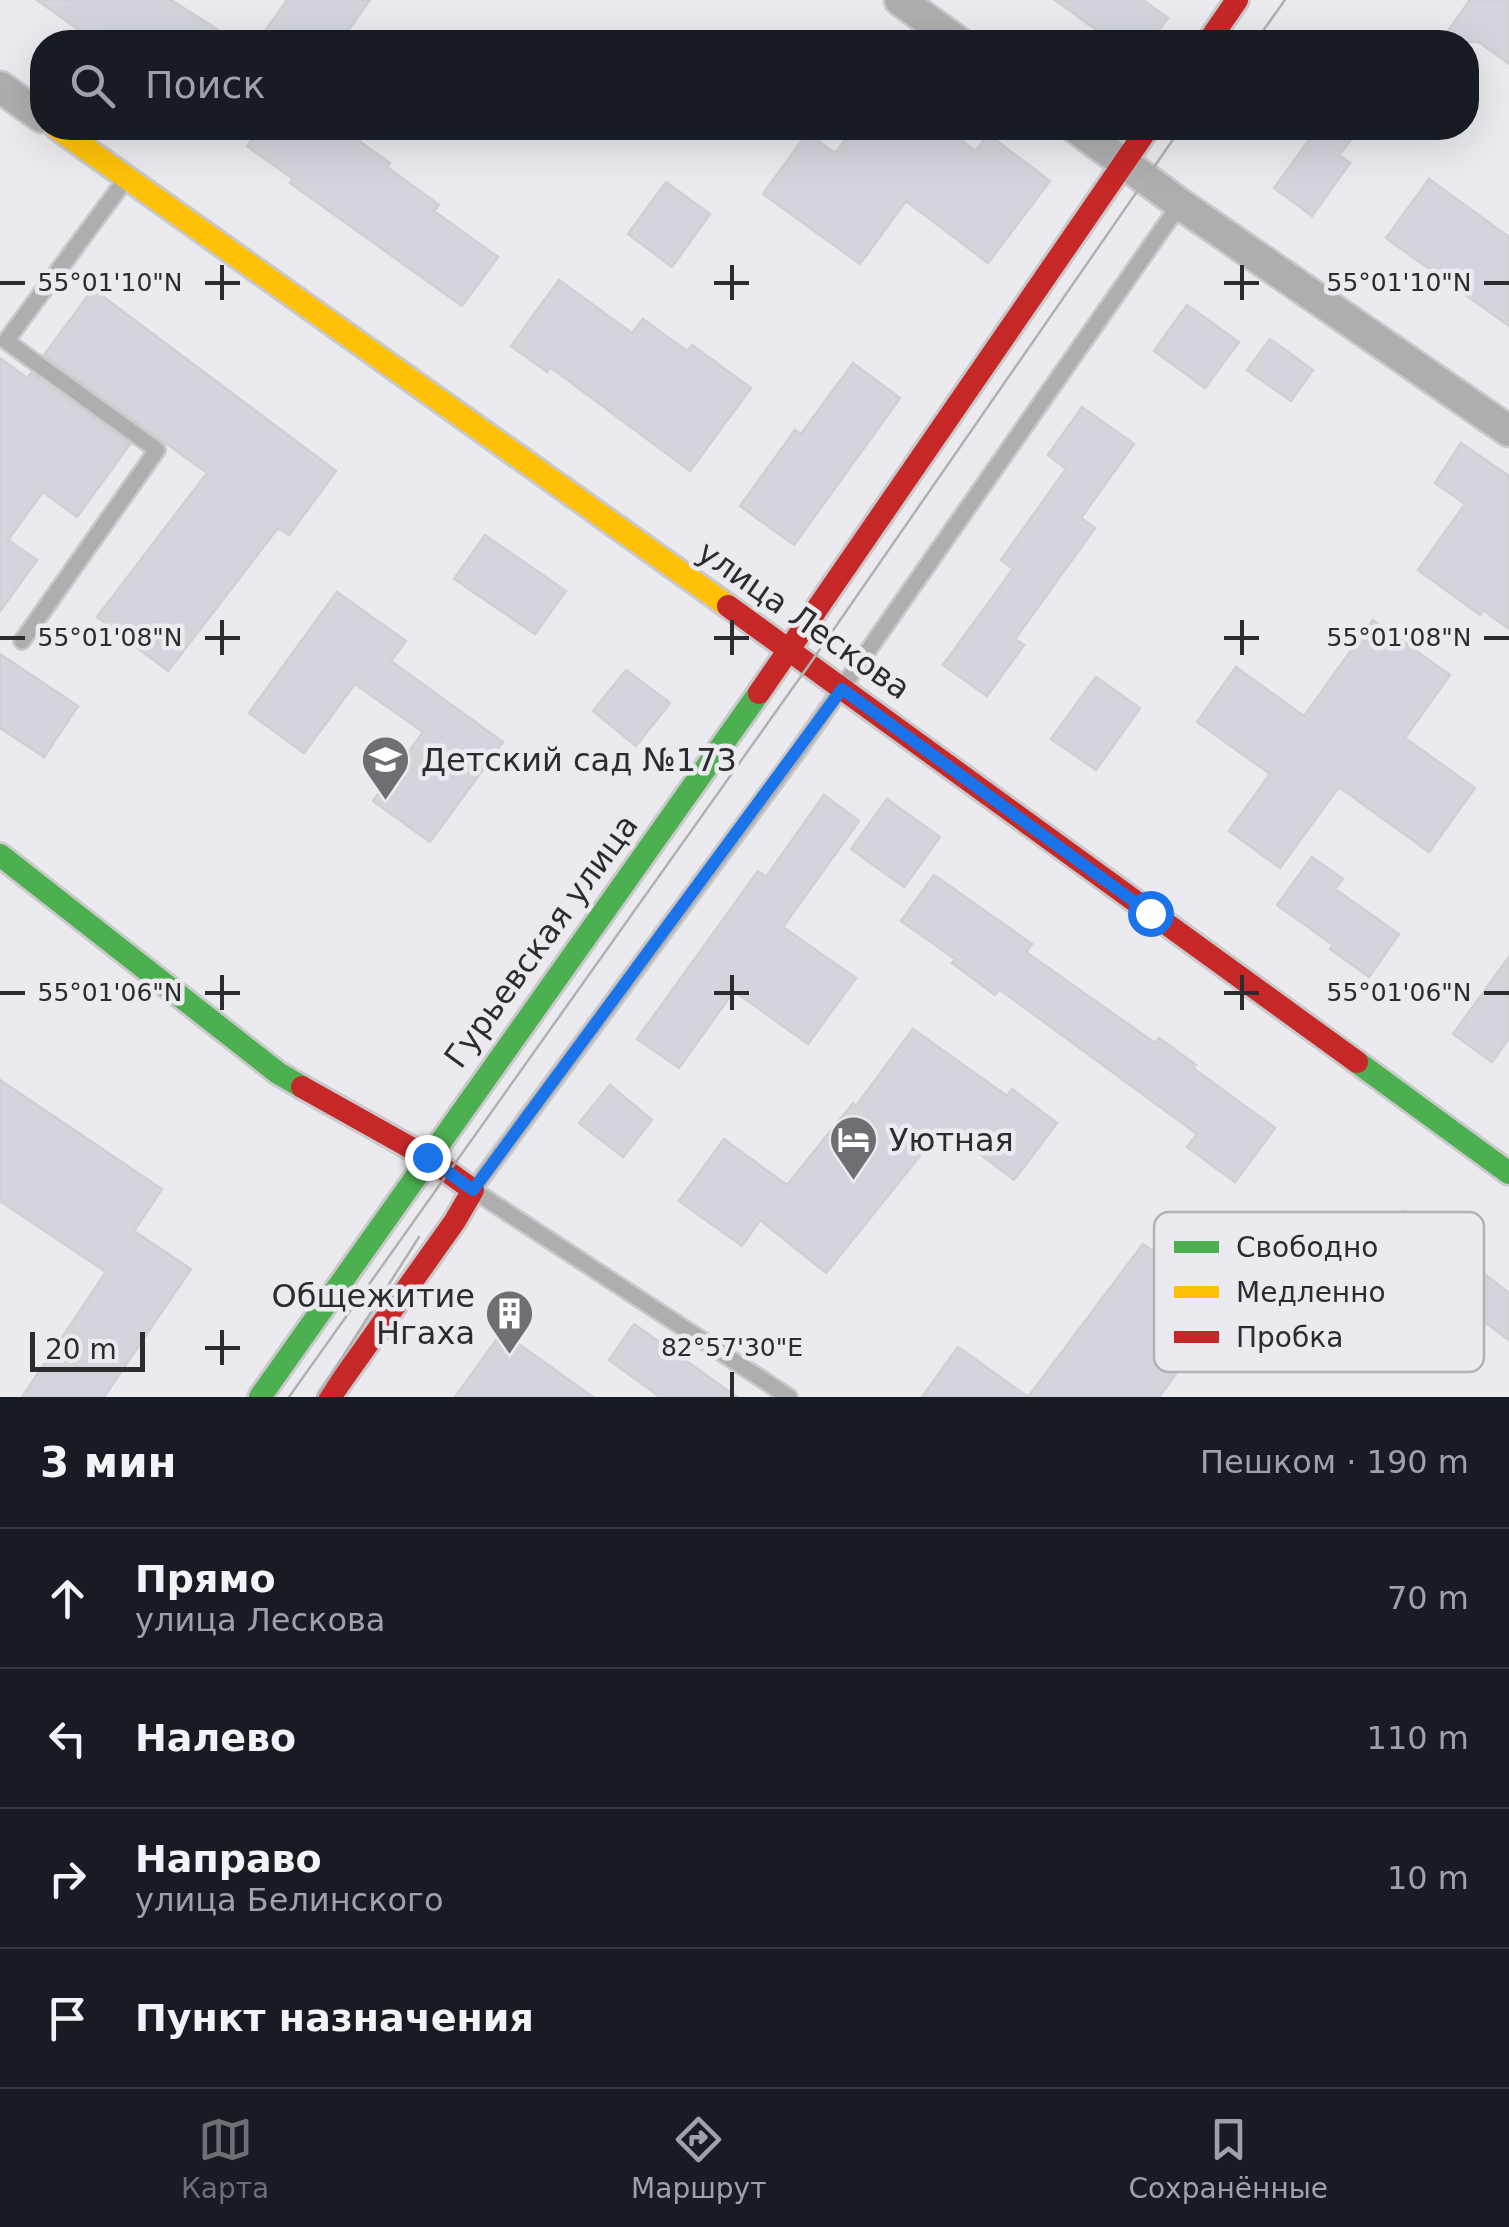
<!DOCTYPE html>
<html lang="ru">
<meta charset="utf-8">
<style>
:root{--surface:#171b24;--page:#242831;--text:#f1f3f6;--muted:#9ea1a6;--line:#363941;--accent:#6e6f72}
body{margin:0;font-family:"DejaVu Sans",sans-serif;background:var(--page);color:var(--text)}
.scale{position:absolute;left:30px;bottom:25px;width:115px;box-sizing:border-box;padding-left:10px;border:5px solid #2b2c2e;border-top:0;font-size:28px;line-height:35px;white-space:nowrap;color:#2b2c2e;-webkit-text-stroke:8px #eaeaf0;paint-order:stroke}
.stop{position:absolute;width:30px;height:30px;margin:-22px;border:8px solid #1a73e8;border-radius:50%;background:#fff}
.stop.end{background:#1a73e8;border-color:#fff;box-shadow:0 2px 10px #0008}
.list{margin:0;padding:0;list-style:none}
h2{display:flex;justify-content:space-between;align-items:center;height:130px;margin:0;padding:0 40px;font-size:42px}
h2 small{font-size:32px;font-weight:400;color:var(--muted)}
.list li{display:grid;grid-template-columns:65px 1fr auto;gap:30px;align-items:center;box-sizing:border-box;height:140px;padding:0 40px;border-top:2px solid var(--line)}
.list b{display:block;font-size:38px;white-space:nowrap}
.list p{margin:0;font-size:32px;white-space:nowrap;color:var(--muted)}
.list em{font-size:32px;font-style:normal;color:var(--muted)}
.icon{flex:none;width:55px;height:55px;fill:none;stroke:currentColor;stroke-width:2;stroke-linecap:round;stroke-linejoin:round}
.map{position:relative;flex:none;width:1509px;height:1397px;overflow:hidden}
.search{position:absolute;background:var(--surface);box-shadow:0 10px 40px #0002;left:30px;right:30px;top:30px;height:110px;display:flex;align-items:center;gap:25px;box-sizing:border-box;padding:0 35px;border-radius:40px;color:var(--muted);font-size:38px}
.sheet{height:690px;background:var(--surface)}
nav{display:flex;justify-content:space-around;align-items:center;box-sizing:border-box;height:140px;border-top:2px solid var(--line);background:var(--surface);font-size:28px;color:var(--muted)}
nav a{display:grid;justify-items:center;gap:5px}
nav .on{color:var(--accent)}
.map>svg:first-child{display:block}
.building{fill:#d4d4dc;stroke:#d0d0d3;stroke-width:2.5}
.lines{fill:none;stroke-linecap:round;stroke-linejoin:round}
.lane-casing{stroke:#c9c9cb;stroke-width:20}
.street-casing{stroke:#c9c9cb;stroke-width:35}
.fast-casing{stroke:#c9c9cb;stroke-width:28}
.slow-casing{stroke:#c9c9cb;stroke-width:28}
.jam-casing{stroke:#c9c9cb;stroke-width:28}
.lane{stroke:#afaeae;stroke-width:15}
.street{stroke:#afaeae;stroke-width:30}
.fast{stroke:#4caf50;stroke-width:22}
.slow{stroke:#ffc107;stroke-width:22}
.jam{stroke:#c62828;stroke-width:22}
.tram{stroke:#b1b1b3;stroke-width:2.5}
.route{stroke:#1a73e8;stroke-width:12}
.ticks{fill:none;stroke:#2b2c2e;stroke-width:4}
.labels{text-anchor:middle;stroke-width:9;stroke-linejoin:round;paint-order:stroke}
.street-label{font-size:32px;fill:#2b2c2e;stroke:#eaeaf0}
.poi-label{font-size:32px;fill:#2b2c2e;stroke:#eaeaf0;text-anchor:start}
.key{fill:#eaeaf0;stroke:#b1b1b6;stroke-width:2.5}
.key-label{font-size:28px;fill:#2b2c2e}
.ticks-label{font-size:25px;text-anchor:middle;fill:#2b2c2e;stroke:#eaeaf0;stroke-width:9;stroke-linejoin:round;paint-order:stroke}
</style>
<div class="map">
<svg width="1509" height="1397" viewBox="0 0 1509 1397">
<rect width="100%" height="100%" fill="#ebebef"/>
<!-- building -->
<path class="building" d="M 37,0 L 171,0 L 237,42 L 96,42 Z
M 287,0 L 370,0 L 340,42 L 282,42 L 265,31 Z
M 1055,0 L 1143,0 L 1168,18 L 1150,42 L 1113,42 Z
M 1470,0 L 1509,0 L 1509,64 L 1479,42 L 1440,42 Z
M 260,128 L 341,128 L 390,163 L 387,167 L 439,205 L 434,211 L 498,257 L 462,306 L 290,183 L 293,179 L 247,146 Z
M 854,128 L 944,128 L 976,151 L 988,134 L 1050,181 L 988,263 L 906,201 L 860,264 L 763,194 L 807,133 L 835,153 Z
M 1318,128 L 1360,128 L 1339,155 L 1350,163 L 1312,216 L 1274,188 Z
M 1429,179 L 1509,237 L 1509,326 L 1386,238 Z
M 666,182 L 710,214 L 672,267 L 628,234 Z
M 559,280 L 632,333 L 643,319 L 687,351 L 692,345 L 751,388 L 690,471 L 550,367 L 547,372 L 511,346 Z
M 93,289 L 336,471 L 289,535 L 278,528 L 168,671 L 97,617 L 207,473 L 44,355 Z
M 1187,305 L 1239,342 L 1205,388 L 1154,351 Z
M 1270,339 L 1313,370 L 1291,401 L 1247,370 Z
M 0,358 L 27,378 L 31,373 L 130,444 L 77,517 L 43,492 L 8,540 L 37,560 L 0,611 Z
M 853,363 L 900,398 L 794,545 L 740,506 L 795,430 L 801,434 Z
M 1082,407 L 1134,444 L 1081,518 L 1095,528 L 1015,639 L 1024,645 L 987,696 L 943,665 L 1013,569 L 1001,560 L 1066,469 L 1048,455 Z
M 1461,443 L 1509,476 L 1509,629 L 1483,610 L 1480,615 L 1418,570 L 1465,504 L 1435,483 Z
M 485,535 L 566,591 L 535,634 L 454,579 Z
M 337,592 L 406,641 L 391,661 L 503,742 L 430,842 L 373,801 L 423,732 L 355,684 L 304,753 L 249,713 Z
M 1373,620 L 1450,675 L 1405,738 L 1475,788 L 1429,852 L 1339,787 L 1280,868 L 1229,831 L 1270,774 L 1197,722 L 1236,667 L 1304,716 Z
M 0,654 L 78,706 L 44,757 L 0,728 Z
M 626,670 L 670,703 L 636,746 L 593,711 Z
M 1096,677 L 1140,708 L 1096,770 L 1051,739 Z
M 824,795 L 859,821 L 783,927 L 856,978 L 808,1044 L 734,991 L 679,1068 L 637,1039 L 758,871 L 766,877 Z
M 887,799 L 940,837 L 904,887 L 851,849 Z
M 1312,857 L 1343,879 L 1335,889 L 1399,934 L 1369,977 L 1330,949 L 1333,945 L 1277,905 Z
M 934,875 L 1032,944 L 1026,952 L 1155,1043 L 1159,1038 L 1196,1065 L 1193,1068 L 1275,1128 L 1235,1182 L 1187,1147 L 1197,1134 L 999,989 L 995,995 L 952,963 L 955,959 L 901,921 Z
M 1509,957 L 1509,1038 L 1492,1062 L 1453,1034 Z
M 913,1029 L 1007,1096 L 1012,1089 L 1057,1123 L 1014,1180 L 950,1131 L 947,1135 L 940,1131 L 826,1273 L 760,1220 L 742,1246 L 679,1201 L 724,1139 L 787,1185 L 853,1103 L 856,1106 Z
M 0,1080 L 162,1189 L 134,1231 L 191,1269 L 104,1397 L 22,1397 L 106,1272 L 0,1201 Z
M 610,1085 L 652,1120 L 623,1157 L 579,1123 Z
M 1403,1211 L 1509,1293 L 1509,1340 L 1427,1280 L 1417,1295 L 1367,1260 Z
M 1143,1244 L 1227,1303 L 1159,1397 L 1028,1397 Z
M 634,1324 L 737,1397 L 660,1397 L 609,1360 Z
M 502,1332 L 593,1397 L 455,1397 Z
M 958,1347 L 1028,1397 L 922,1397 Z"/>
<g class="lines">
<defs>
<path id="lane" d="M 22,641 L 157,450 L 6,341 L 126,179
M 789,1397 L 473,1190 L 795,755 L 1180,204"/>
<path id="street" d="M 900,0 L 958,42
M 0,87 L 42,117
M 1076,128 L 1180,204 L 1509,431"/>
<path id="fast" d="M 0,855 L 278,1073 L 302,1087
M 1357,1062 L 1509,1173
M 260,1397 L 759,693"/>
<path id="slow" d="M 57,128 L 728,606"/>
<path id="jam" d="M 1208,42 L 1237,0
M 728,606 L 1357,1062
M 759,693 L 1148,128
M 302,1087 L 427,1157 L 473,1190 L 455,1221 L 330,1397"/>
</defs>
<!-- lane casing -->
<use href="#lane" class="lane-casing"/>
<!-- street casing -->
<use href="#street" class="street-casing"/>
<!-- fast casing -->
<use href="#fast" class="fast-casing"/>
<!-- slow casing -->
<use href="#slow" class="slow-casing"/>
<!-- jam casing -->
<use href="#jam" class="jam-casing"/>
<!-- lane -->
<use href="#lane" class="lane"/>
<!-- street -->
<use href="#street" class="street"/>
<!-- fast -->
<use href="#fast" class="fast"/>
<!-- slow -->
<use href="#slow" class="slow"/>
<!-- jam -->
<use href="#jam" class="jam"/>
<!-- tram -->
<path class="tram" d="M 1255,42 L 1285,0
M 289,1397 L 809,665 L 1181,128
M 317,1397 L 419,1237"/>
</g>
<g class="lines">
<!-- route -->
<path class="route" d="M 427,1157 L 473,1190 L 842,689 L 1150,913"/>
</g>
<!-- ticks -->
<path class="ticks" d="M 222,265 L 222,300M 732,265 L 732,300M 1242,265 L 1242,300M 0,283 L 25,283M 205,283 L 240,283M 714,283 L 749,283M 1224,283 L 1259,283M 1484,283 L 1509,283M 222,620 L 222,655M 732,620 L 732,655M 1242,620 L 1242,655M 0,638 L 25,638M 205,638 L 240,638M 714,638 L 749,638M 1224,638 L 1259,638M 1484,638 L 1509,638M 222,975 L 222,1010M 732,975 L 732,1010M 1242,975 L 1242,1010M 0,993 L 25,993M 205,993 L 240,993M 714,993 L 749,993M 1224,993 L 1259,993M 1484,993 L 1509,993M 222,1330 L 222,1365M 205,1348 L 240,1348M 732,1372 L 732,1397"/>
<!-- icons -->
<defs>
<symbol id="school-pin" viewBox="-11 -11 22 30"><path d="M0 17L-7.5 6A9.5 9.5 0 1 1 7.5 6Z" fill="#6e6f72" stroke="#eaeaf0"/><path d="M0-5L7-2L0 1L-7-2ZM-4 1L0 2.5L4 1V4Q0 6-4 4Z" fill="#fff"/></symbol>
<symbol id="hotel-pin" viewBox="-11 -11 22 30"><path d="M0 17L-7.5 6A9.5 9.5 0 1 1 7.5 6Z" fill="#6e6f72" stroke="#eaeaf0"/><path d="M-6-4.5h1.5V1H6V5H4.5V3h-9V5H-6ZM-4 0a1.8 1.8 0 1 1 3.6 0ZM.5 0V-2.5h3Q6-2.5 6 0Z" fill="#fff"/></symbol>
<symbol id="building-pin" viewBox="-11 -11 22 30"><path d="M0 17L-7.5 6A9.5 9.5 0 1 1 7.5 6Z" fill="#6e6f72" stroke="#eaeaf0"/><path d="M-4-6H4V6H1V3H-1V6H-4ZM-2.5-4.3h1.7v1.8h-1.7ZM.8-4.3h1.7v1.8H.8ZM-2.5-1h1.7V.8h-1.7ZM.8-1h1.7V.8H.8Z" fill="#fff"/></symbol>
</defs>
<g fill-rule="evenodd">
<use href="#school-pin" x="358" y="732" width="55" height="75"/>
<use href="#hotel-pin" x="826" y="1112" width="55" height="75"/>
<use href="#building-pin" x="482" y="1286" width="55" height="75"/>
</g>
<g class="labels">
<!-- street labels -->
<g class="street-label">
<text transform="translate(804 620) rotate(35)" y="11">улица Лескова</text>
<text transform="translate(541 941) rotate(-54)" y="11">Гурьевская улица</text>
</g>
<!-- poi labels -->
<g class="poi-label">
<text x="421" y="771">Детский сад №173</text>
<text x="889" y="1151">Уютная</text>
<text x="475" y="1307" text-anchor="end">Общежитие<tspan x="475" dy="37">Нгаха</tspan></text>
</g>
</g>
<!-- legend -->
<rect x="1154" y="1212" width="330" height="160" rx="15" class="key"/>
<rect x="1174" y="1241" width="45" height="12" fill="#4caf50"/>
<rect x="1174" y="1286" width="45" height="12" fill="#ffc107"/>
<rect x="1174" y="1331" width="45" height="12" fill="#c62828"/>
<g class="key-label">
<text x="1236" y="1257">Свободно</text>
<text x="1236" y="1302">Медленно</text>
<text x="1236" y="1347">Пробка</text>
</g>
<g class="ticks-label">
<text x="110" y="291">55°01'10"N</text>
<text x="1399" y="291">55°01'10"N</text>
<text x="110" y="646">55°01'08"N</text>
<text x="1399" y="646">55°01'08"N</text>
<text x="110" y="1001">55°01'06"N</text>
<text x="1399" y="1001">55°01'06"N</text>
<text x="732" y="1356">82°57'30"E</text>
</g>
</svg>
<div class="scale">20 m</div>
<div class="stop" style="left:1150px;top:913px"></div>
<div class="stop end" style="left:427px;top:1157px"></div>
<div class="search"><svg class="icon" aria-label="search" viewBox="0 0 24 24"><circle cx="10" cy="10" r="6"/><path d="M15 15l6 6"/></svg>Поиск</div>
</div>
<section class="sheet">
<h2>3 мин<small>Пешком · 190 m</small></h2>
<ul class="list">
<li><svg class="icon" aria-label="ahead" viewBox="0 0 24 24"><path d="M12 20V5M6 11l6-6 6 6"/></svg><div><b>Прямо</b><p>улица Лескова</p></div><em>70 m</em></li>
<li><svg class="icon" aria-label="left" viewBox="0 0 24 24"><path d="M17 20v-9H6M10 6l-5 5 5 5"/></svg><div><b>Налево</b></div><em>110 m</em></li>
<li><svg class="icon" aria-label="right" viewBox="0 0 24 24"><path d="M7 20v-9h11M14 6l5 5-5 5"/></svg><div><b>Направо</b><p>улица Белинского</p></div><em>10 m</em></li>
<li><svg class="icon" aria-label="arrive" viewBox="0 0 24 24"><path d="M6 21V4h12l-3 4 3 4H6"/></svg><div><b>Пункт назначения</b></div></li>
</ul>
</section>
<nav>
<a class="on"><svg class="icon" aria-label="map" viewBox="0 0 24 24"><path d="M3 6l6-2 6 2 6-2v14l-6 2-6-2-6 2zM9 4v14M15 6v14"/></svg>Карта</a>
<a><svg class="icon" aria-label="directions" viewBox="0 0 24 24"><path d="M12 3l9 9-9 9-9-9zM9 14v-3h6M13 9l2 2-2 2"/></svg>Маршрут</a>
<a><svg class="icon" aria-label="saved" viewBox="0 0 24 24"><path d="M7 4h10v16l-5-4-5 4z"/></svg>Сохранённые</a>
</nav>
